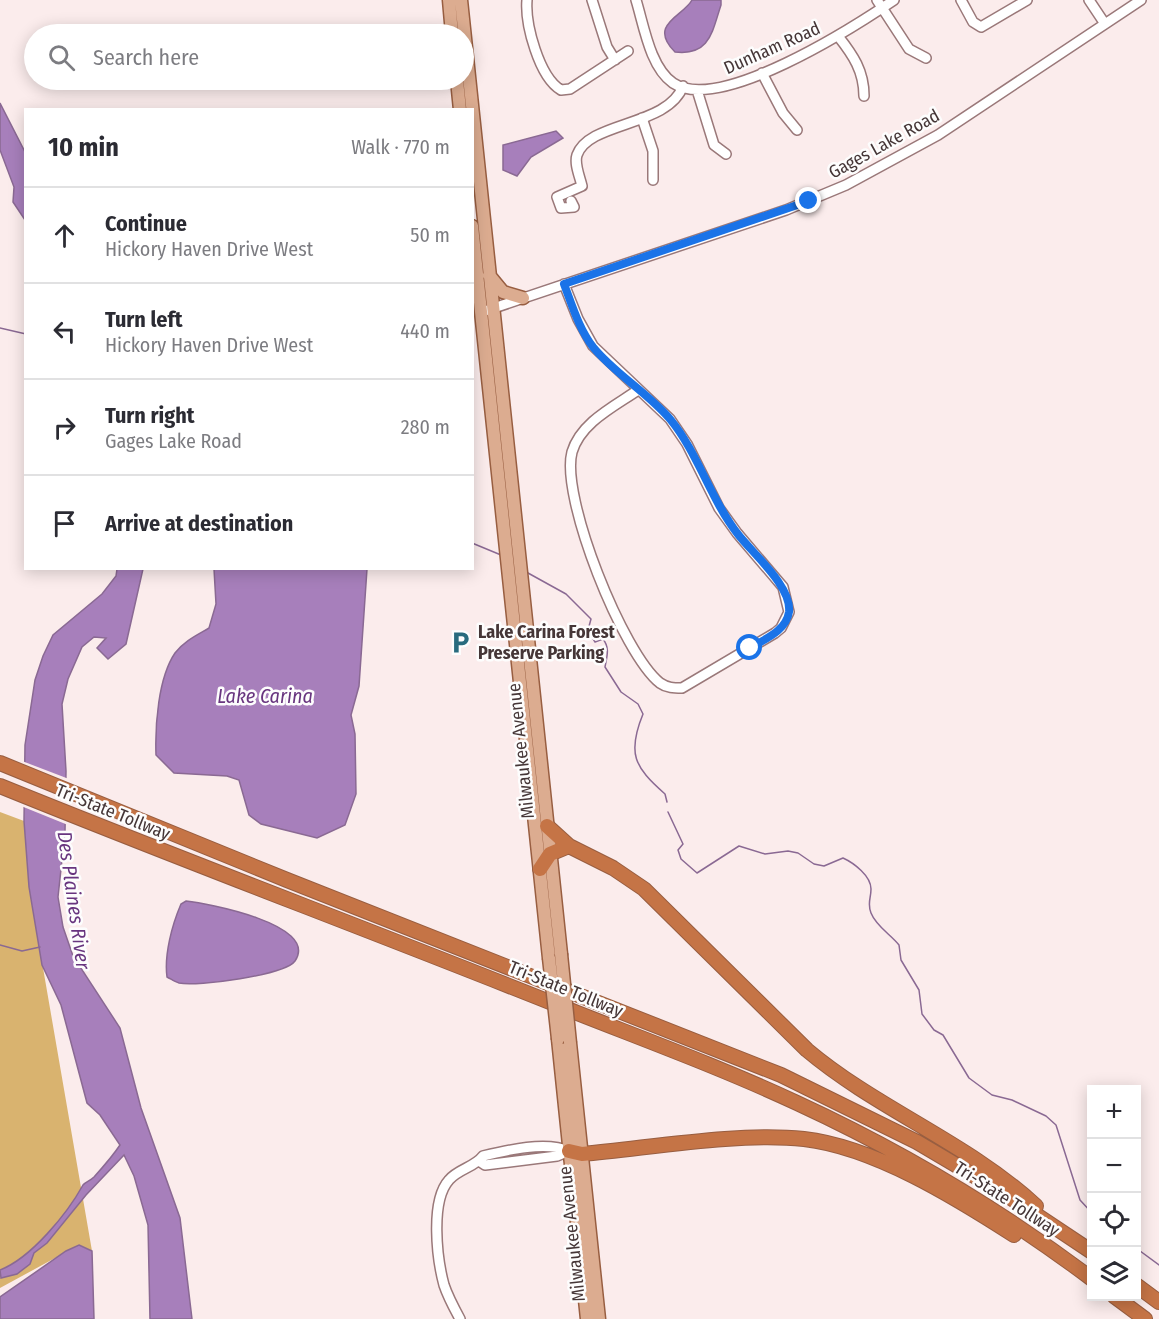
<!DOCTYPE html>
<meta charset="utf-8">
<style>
:root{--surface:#fff;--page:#f7f7f7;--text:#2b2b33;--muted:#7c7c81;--line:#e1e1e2}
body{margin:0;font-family:"Fira Sans Condensed",sans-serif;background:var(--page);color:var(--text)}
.controls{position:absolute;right:18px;bottom:18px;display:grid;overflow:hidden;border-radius:0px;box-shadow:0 3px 15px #0003}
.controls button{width:54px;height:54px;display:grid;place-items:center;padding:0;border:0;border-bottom:2px solid var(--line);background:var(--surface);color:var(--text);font:30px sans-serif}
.stop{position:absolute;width:18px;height:18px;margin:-14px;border:4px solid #1a73e8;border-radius:50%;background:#fff}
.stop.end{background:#1a73e8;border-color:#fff;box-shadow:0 2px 6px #0008}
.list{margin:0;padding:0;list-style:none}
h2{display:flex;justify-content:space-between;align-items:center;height:78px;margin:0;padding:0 24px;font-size:26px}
h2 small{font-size:20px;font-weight:400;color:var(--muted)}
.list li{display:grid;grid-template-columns:39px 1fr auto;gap:18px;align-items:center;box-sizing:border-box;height:96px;padding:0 24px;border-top:2px solid var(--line)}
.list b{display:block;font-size:22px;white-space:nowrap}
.list p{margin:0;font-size:20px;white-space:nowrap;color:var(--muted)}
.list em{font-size:20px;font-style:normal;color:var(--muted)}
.icon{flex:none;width:33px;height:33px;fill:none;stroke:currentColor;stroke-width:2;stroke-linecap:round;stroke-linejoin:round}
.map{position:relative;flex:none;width:1159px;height:1319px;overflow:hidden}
.search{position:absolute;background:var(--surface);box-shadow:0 3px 15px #0003;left:24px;top:24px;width:450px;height:66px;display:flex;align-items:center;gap:15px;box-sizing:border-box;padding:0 21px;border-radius:33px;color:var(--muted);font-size:22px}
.panel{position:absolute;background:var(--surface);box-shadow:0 3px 15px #0003;left:24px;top:108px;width:450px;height:462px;border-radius:0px}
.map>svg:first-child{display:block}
.forest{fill:#d9b36f}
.water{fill:#a77fbb;stroke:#8a6993;stroke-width:1.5}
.pier{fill:#fbecec}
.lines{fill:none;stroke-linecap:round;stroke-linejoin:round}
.stream{stroke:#8a6993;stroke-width:1.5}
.minor-casing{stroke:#9a7879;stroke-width:12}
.major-casing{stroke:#985e41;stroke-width:15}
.highway-casing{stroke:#985e41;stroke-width:16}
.minor{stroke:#fff;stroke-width:9}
.major{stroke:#dcac90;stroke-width:12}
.highway{stroke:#c57446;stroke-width:14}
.major-bridge-casing{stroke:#985e41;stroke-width:15;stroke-linecap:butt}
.major-bridge{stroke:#dcac90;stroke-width:12}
.route{stroke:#1a73e8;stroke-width:8}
.labels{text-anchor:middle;stroke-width:5;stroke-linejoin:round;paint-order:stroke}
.street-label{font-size:18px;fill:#453637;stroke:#fdfdfd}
.poi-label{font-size:18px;font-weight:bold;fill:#453637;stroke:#fdfdfd;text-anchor:start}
.water-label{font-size:20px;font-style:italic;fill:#68357f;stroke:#fdfdfd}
</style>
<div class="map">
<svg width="1159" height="1319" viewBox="0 0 1159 1319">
<rect width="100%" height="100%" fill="#fbecec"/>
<!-- forest -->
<path class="forest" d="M 0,812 L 24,821 L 29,887 L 92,1251 L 79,1245 L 0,1288 Z"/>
<!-- water -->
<path class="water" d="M 692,0 L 721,0 L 721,5 C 712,32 710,56 675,52 C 647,24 684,16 692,0 Z
M 0,103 L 25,152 L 25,220 L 13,202 L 14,187 L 0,150 Z
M 556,131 L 563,138 L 531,157 L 517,176 L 503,170 L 503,145 Z
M 117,569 L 143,569 L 126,644 L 108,659 L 97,648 L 106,638 L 94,637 L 82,647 L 68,679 L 62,704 L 66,771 L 65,832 L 58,897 L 63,927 L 73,956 L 120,1028 L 141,1108 L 180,1218 L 192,1319 L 150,1319 L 148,1225 L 134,1176 L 124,1155 L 86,1195 L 47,1243 L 34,1253 L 30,1264 L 17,1274 L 1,1278 L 0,1270 C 31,1258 67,1214 83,1185 C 85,1182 90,1181 94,1177 C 103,1167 112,1157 120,1145 L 100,1115 L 87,1103 L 61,1005 L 42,965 L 29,887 L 24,821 L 25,745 L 35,680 L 43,656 L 53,635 L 102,594 L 116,576 Z
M 214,569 L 367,569 L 359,686 L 351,715 L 355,734 L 356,794 L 345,825 L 317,838 L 261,824 L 249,815 L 239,780 L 227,776 L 174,773 L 156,755 C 155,726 158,678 175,653 C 184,641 197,635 209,628 L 216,604 Z
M 186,901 C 205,903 320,924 295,961 C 285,975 197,987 179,983 C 175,982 171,979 167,977 C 164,955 172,925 181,904 Z
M 79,1245 L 92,1251 L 94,1319 L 0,1319 L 0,1297 L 66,1251 Z"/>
<!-- pier -->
<path class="pier" d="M 22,761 L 69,779 L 68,825 L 21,806 Z"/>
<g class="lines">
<!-- stream -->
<path class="stream" d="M 0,328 L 26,334
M 472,543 L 501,555
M 528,573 L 566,594 L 591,619 L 588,630 L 595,642 L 603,639 C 610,648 607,656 605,667 L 621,692 L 638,704 L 643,714 C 627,753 634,767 665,794 L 667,802
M 668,812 L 683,844 L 678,850 L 681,859 L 697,873 L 739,846 L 765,854 L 788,851 L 798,853 L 814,864 L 824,866 L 843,858 C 854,863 871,876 871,889 C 871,899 867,903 871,913 C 876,926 890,934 899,945 L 901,960 L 919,990 L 922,1014 L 934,1030 L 943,1035 L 969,1078 L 992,1095 L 1012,1100 L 1046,1116 L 1056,1125 L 1080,1200 L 1092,1213
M 0,945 L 22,951 L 40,947
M 1136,1248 L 1159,1265"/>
<defs>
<path id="minor" d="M 527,0 C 525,24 539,77 561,90 L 570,89 L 628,51
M 592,0 L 607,47 L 615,60
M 636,0 C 644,26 650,67 673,83 C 719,114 854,27 894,0
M 877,0 L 909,49 L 926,58
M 961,0 L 973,22 L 981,27 L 1027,0
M 1089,0 L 1105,24
M 838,36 C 853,55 864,71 864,96
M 762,73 L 783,113 L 797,130
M 697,90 L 714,145 L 726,154
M 642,118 L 653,151 L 653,180
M 571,201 L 574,207 L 561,208 L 557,197 L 582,186 C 580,177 574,164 577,155 C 589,121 668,127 683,86
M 564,284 L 578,319 L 593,346 L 670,419 L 687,444 L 719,508 L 737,533 L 783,587 L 789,612 L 781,628 L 775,633 L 682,688 C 674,688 667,688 660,683 C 623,654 560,497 572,452 C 581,422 615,406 638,390
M 482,312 L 786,210 L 846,185 L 938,135 L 1141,0
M 479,1161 L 485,1165 L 557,1156 L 569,1151
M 460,1319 C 454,1308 448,1297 444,1285 C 437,1259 430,1201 449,1180 C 458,1169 475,1167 483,1156 C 508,1150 546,1141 569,1151"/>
<path id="major" d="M 449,0 L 452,34
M 461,0 L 561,954
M 457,80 L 460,110
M 472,226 L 549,958
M 489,275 L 503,292 L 523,298
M 558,1039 L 587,1319
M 570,1043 L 599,1319"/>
<path id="highway" d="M 0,763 L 287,880 L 781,1075 L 917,1142 L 1005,1194 L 1092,1252
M 0,786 C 187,862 375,932 562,1007 C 640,1038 720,1067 797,1103 C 901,1151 1000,1210 1092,1279
M 547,826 L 569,846 L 613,868 L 644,889 L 807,1050 C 877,1109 968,1143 1036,1206
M 540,869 L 550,854 L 569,846
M 569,1151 L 582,1154 C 650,1148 737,1132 804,1139 C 874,1147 955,1197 1014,1235
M 1136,1285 L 1159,1302
M 1114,1296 L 1145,1319"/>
</defs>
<!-- minor casing -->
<use href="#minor" class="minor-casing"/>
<!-- major casing -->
<use href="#major" class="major-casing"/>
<!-- highway casing -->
<use href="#highway" class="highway-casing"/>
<!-- minor -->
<use href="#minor" class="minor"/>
<!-- major -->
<use href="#major" class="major"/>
<!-- highway -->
<use href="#highway" class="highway"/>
<defs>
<path id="major-bridge" d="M 561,954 L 570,1043
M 549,958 L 558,1039"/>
</defs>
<!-- major-bridge casing -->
<use href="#major-bridge" class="major-bridge-casing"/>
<!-- major-bridge -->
<use href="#major-bridge" class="major-bridge"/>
</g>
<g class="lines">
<!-- route -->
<path class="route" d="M 750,648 C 765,639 786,631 789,612 C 792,586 752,553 737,533 C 710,498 698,453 670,419 C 647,392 615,374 593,347 C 579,329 572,305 564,284 L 809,201"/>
</g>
<!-- icons -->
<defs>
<symbol id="parking-bare" viewBox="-9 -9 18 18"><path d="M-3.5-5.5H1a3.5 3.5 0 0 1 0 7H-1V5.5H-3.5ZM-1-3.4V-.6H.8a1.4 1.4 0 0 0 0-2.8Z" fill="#296b7e" stroke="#fdfdfd" stroke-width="2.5" paint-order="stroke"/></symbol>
</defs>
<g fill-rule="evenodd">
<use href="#parking-bare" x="444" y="626" width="33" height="33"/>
</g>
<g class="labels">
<!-- street labels -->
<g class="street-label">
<text transform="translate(772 48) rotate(-24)" y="6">Dunham Road</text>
<text transform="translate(884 144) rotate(-29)" y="6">Gages Lake Road</text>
<text transform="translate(521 751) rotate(-96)" y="6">Milwaukee Avenue</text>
<text transform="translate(113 812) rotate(22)" y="6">Tri-State Tollway</text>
<text transform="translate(566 989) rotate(22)" y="6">Tri-State Tollway</text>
<text transform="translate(1007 1199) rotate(33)" y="6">Tri-State Tollway</text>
<text transform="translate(572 1234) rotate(-96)" y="6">Milwaukee Avenue</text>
</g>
<!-- poi labels -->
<g class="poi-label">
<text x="478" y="638">Lake Carina Forest<tspan x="478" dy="21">Preserve Parking</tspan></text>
</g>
<!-- water labels -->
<g class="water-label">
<text x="265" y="703">Lake Carina</text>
<text transform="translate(74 900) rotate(82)" y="7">Des Plaines River</text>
</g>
</g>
</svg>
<div class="controls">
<button>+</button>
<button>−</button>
<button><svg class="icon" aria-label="locate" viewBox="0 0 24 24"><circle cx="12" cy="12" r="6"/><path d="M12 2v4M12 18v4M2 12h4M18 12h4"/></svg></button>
<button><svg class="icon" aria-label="layers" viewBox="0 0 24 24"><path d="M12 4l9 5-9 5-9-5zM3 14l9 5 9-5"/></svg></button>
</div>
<div class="stop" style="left:750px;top:648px"></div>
<div class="stop end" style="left:809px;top:201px"></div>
<div class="search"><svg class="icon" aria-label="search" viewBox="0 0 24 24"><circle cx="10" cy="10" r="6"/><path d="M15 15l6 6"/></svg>Search here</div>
<section class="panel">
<h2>10 min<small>Walk · 770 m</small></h2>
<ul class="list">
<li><svg class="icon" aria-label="ahead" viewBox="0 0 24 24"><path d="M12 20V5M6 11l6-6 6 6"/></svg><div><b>Continue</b><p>Hickory Haven Drive West</p></div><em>50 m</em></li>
<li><svg class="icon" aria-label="left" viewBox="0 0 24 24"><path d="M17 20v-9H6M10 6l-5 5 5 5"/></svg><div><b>Turn left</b><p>Hickory Haven Drive West</p></div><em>440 m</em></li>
<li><svg class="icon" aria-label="right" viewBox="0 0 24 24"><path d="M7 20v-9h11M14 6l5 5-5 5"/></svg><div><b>Turn right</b><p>Gages Lake Road</p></div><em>280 m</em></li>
<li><svg class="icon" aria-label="arrive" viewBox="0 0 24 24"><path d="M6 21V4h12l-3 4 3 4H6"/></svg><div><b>Arrive at destination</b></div></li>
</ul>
</section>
</div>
